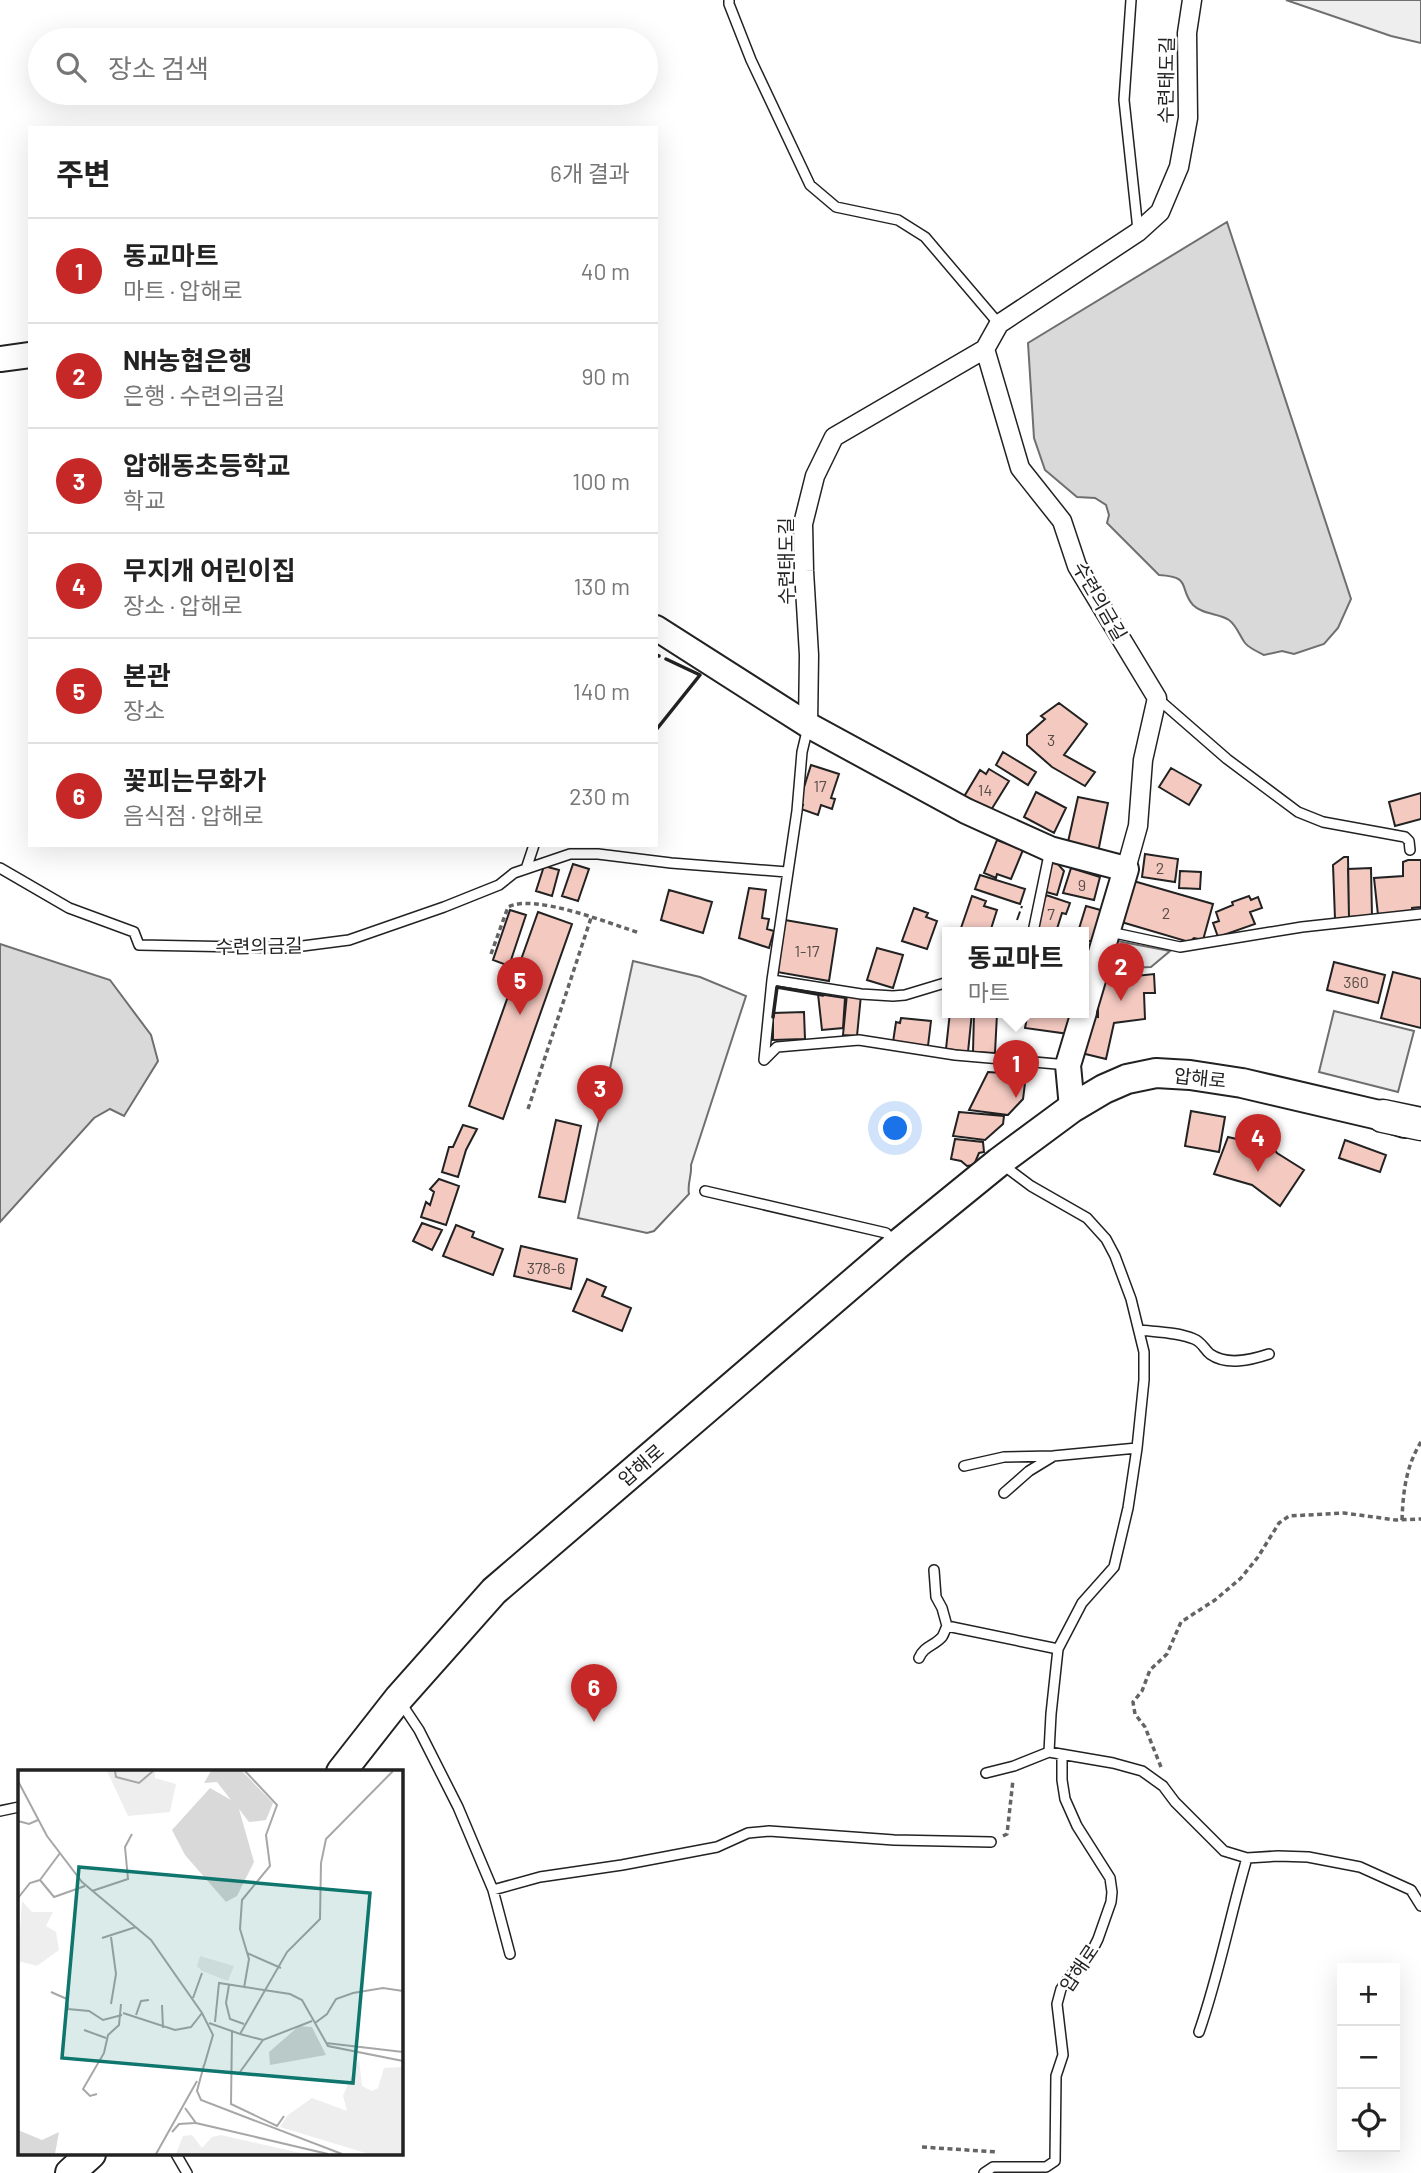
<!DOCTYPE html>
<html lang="ko">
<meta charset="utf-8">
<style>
:root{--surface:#fff;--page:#f6f6f6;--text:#222;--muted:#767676;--line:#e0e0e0;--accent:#c62828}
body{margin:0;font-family:Barlow,"Noto Sans KR",sans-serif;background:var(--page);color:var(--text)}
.controls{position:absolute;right:21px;bottom:21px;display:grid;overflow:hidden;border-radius:0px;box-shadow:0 7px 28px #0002}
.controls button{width:63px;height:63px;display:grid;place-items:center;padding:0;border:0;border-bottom:2px solid var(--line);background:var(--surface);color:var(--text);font:35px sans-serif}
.you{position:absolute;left:896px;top:1129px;width:24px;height:24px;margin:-18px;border:5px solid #fff;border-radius:50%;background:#1a73e8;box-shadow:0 0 0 10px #1a73e833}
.badge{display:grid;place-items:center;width:46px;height:46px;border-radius:50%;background:var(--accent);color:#fff;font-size:23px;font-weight:700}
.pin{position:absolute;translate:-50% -58px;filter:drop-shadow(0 2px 4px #0008)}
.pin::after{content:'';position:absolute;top:37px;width:24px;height:21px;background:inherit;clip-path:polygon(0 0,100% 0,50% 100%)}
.popup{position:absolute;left:942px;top:927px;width:147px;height:91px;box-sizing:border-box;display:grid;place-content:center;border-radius:0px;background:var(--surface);filter:drop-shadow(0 2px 5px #0005);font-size:23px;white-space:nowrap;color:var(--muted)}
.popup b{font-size:26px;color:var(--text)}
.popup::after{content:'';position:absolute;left:50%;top:100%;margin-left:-14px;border:14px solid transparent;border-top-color:var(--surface)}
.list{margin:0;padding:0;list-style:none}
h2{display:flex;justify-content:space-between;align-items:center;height:91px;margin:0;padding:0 28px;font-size:30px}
h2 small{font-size:23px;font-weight:400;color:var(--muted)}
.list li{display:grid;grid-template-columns:46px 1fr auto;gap:21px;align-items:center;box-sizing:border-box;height:105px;padding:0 28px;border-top:2px solid var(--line)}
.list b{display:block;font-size:26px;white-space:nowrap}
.list p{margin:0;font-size:23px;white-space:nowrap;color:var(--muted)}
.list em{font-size:23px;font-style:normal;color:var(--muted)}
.icon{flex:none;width:38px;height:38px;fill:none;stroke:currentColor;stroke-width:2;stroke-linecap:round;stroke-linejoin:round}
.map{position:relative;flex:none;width:1421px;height:2173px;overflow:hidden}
.search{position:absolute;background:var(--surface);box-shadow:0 7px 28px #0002;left:28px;top:28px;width:630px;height:77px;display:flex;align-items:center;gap:18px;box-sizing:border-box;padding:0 24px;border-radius:38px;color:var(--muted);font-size:26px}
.panel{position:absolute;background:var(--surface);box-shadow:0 7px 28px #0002;left:28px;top:126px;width:630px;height:721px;border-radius:0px}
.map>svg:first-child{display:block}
.green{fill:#eee;stroke:#6f6f6f;stroke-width:2}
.parking{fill:#ededed;stroke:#6f6f6f;stroke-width:2}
.water{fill:#d9d9d9;stroke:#6f6f6f;stroke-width:2}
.building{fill:#f3c9c0;stroke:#222;stroke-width:2}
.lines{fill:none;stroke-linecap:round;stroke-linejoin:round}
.lane-casing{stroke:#222;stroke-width:12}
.street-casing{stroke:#222;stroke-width:21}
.secondary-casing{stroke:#222;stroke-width:28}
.primary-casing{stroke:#222;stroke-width:32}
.highway-casing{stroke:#222;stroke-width:35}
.path{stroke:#646464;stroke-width:3.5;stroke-dasharray:5 3.5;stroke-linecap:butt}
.lane{stroke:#fff;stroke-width:9}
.street{stroke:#fff;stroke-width:18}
.secondary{stroke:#fff;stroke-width:24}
.primary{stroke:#fff;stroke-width:28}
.highway{stroke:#fff;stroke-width:32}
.fence{stroke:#222;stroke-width:2;stroke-dasharray:9 3.5;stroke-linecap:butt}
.wall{stroke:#222;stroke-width:3.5}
.labels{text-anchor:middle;stroke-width:5;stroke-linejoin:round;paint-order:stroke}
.number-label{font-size:16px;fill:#564c4a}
.street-label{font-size:19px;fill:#222;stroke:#fff}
.inset-road{fill:none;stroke:#a7a7a7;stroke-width:2}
.view{fill:#0f766e;fill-opacity:0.15;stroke:#0f766e;stroke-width:3.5}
.inset-edge{fill:none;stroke:#222;stroke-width:3.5}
</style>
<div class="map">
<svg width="1421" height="2173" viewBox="0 0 1421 2173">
<rect width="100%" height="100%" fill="#fff"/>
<!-- green -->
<path class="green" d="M 1286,0 L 1421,0 L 1421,43 L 1391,36 Z
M 633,961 L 700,977 L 746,996 L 691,1165 C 692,1176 687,1183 689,1194 L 654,1231 L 647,1233 L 578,1218 Z"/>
<!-- parking -->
<path class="parking" d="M 1112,940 L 1170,951 L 1151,967 L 1103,969 Z
M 1334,1011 L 1414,1031 L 1398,1092 L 1319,1072 Z"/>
<!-- water -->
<path class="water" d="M 1227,222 L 1351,599 L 1338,628 L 1324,644 L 1294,654 L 1282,651 L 1264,655 C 1258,652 1249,648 1245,643 C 1239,635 1237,626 1229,620 C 1218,613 1203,615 1193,605 C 1178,588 1193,577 1159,575 L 1107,523 L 1109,515 L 1106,505 L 1095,498 L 1077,497 L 1045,470 L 1034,438 L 1028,343 Z
M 0,944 L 110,980 L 151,1035 L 158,1061 L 124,1116 L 110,1109 L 94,1118 L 0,1222 Z"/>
<!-- building -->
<path class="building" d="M 1059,703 L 1087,724 L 1064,755 L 1095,772 L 1085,786 L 1052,767 L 1027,745 L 1027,735 L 1045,719 L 1041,716 Z
M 1003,752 L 1036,772 L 1028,785 L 996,765 Z
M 811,765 L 839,774 L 831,798 L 835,799 L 832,809 L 821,805 L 818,815 L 801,809 L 803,805 L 799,803 Z
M 1171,768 L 1201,785 L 1189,805 L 1159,787 Z
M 989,769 L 1009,781 L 988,815 L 962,800 L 980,770 L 986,774 Z
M 1036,792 L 1066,808 L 1054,833 L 1024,817 Z
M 1421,793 L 1421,819 L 1395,826 L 1389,802 Z
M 1078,797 L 1108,803 L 1097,857 L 1066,851 Z
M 997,840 L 1023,850 L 1011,879 L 997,874 L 996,878 L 984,873 Z
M 1145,854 L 1178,859 L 1175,882 L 1142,877 Z
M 1344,857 L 1348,857 L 1349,918 L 1335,919 L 1333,865 Z
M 1048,860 L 1057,863 L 1064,871 L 1057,895 L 1039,890 Z
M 1408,860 L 1421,860 L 1421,907 L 1412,908 L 1412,913 L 1378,915 L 1374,878 L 1403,876 L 1403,862 Z
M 573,864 L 589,869 L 578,901 L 562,896 Z
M 544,866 L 559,870 L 552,896 L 536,891 Z
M 1071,868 L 1100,877 L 1094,900 L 1063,893 Z
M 1371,868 L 1372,916 L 1349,917 L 1348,869 Z
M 1180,871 L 1201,872 L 1200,889 L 1179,888 Z
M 980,875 L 1025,889 L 1020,904 L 975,889 Z
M 1130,880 L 1213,904 L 1203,940 L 1194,938 L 1189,942 L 1118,921 Z
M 749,888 L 766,890 L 762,918 L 769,919 L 767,929 L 774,931 L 769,948 L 739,938 Z
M 669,890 L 712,902 L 703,933 L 661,920 Z
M 1046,895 L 1070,903 L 1066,914 L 1062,913 L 1056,932 L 1049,932 L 1035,927 Z
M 972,896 L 986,901 L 984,906 L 997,910 L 990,932 L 974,932 L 961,928 Z
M 1249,896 L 1251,900 L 1258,897 L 1262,908 L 1250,912 L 1255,924 L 1218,937 L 1213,923 L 1219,921 L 1216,912 L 1233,905 L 1232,902 Z
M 1086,906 L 1104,911 L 1094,942 L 1084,940 L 1084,932 L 1078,932 Z
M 914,908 L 928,913 L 926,917 L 937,921 L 927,949 L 902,941 Z
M 510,910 L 526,915 L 509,966 L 493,960 Z
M 538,912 L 572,924 L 503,1119 L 469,1106 Z
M 785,920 L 837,929 L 829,981 L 777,972 Z
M 877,948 L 903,955 L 893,988 L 867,980 Z
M 1334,962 L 1385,975 L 1378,1003 L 1327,990 Z
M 1393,972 L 1421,979 L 1421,1028 L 1381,1018 Z
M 1154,974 L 1155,993 L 1144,993 L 1145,1019 L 1114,1023 L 1106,1059 L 1077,1052 L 1089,1015 L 1098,1017 L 1098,980 Z
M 818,994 L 845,998 L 843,1028 L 822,1030 Z
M 847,994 L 861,995 L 857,1036 L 843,1035 Z
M 804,1012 L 805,1039 L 773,1040 L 773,1013 Z
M 950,1012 L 972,1012 L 968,1052 L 946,1049 Z
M 1028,1012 L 1071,1012 L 1069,1034 L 1025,1028 Z
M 974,1013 L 997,1014 L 995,1053 L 973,1052 Z
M 901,1018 L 931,1021 L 928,1046 L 893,1042 L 896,1022 L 900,1023 Z
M 988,1072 L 1026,1075 L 1023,1099 L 1008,1115 L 969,1110 Z
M 1191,1111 L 1225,1117 L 1219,1152 L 1185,1146 Z
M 959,1112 L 1004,1116 L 1003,1124 L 985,1140 L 953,1136 Z
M 556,1120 L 581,1126 L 565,1202 L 539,1197 Z
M 463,1125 L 477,1129 L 466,1150 L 458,1177 L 442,1172 L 449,1147 L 453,1147 Z
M 1228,1137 L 1272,1147 L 1277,1153 L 1304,1170 L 1280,1206 L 1252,1185 L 1214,1174 Z
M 955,1139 L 983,1142 L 984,1152 L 979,1153 L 974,1165 L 967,1166 L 961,1161 L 951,1159 Z
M 1345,1140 L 1386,1155 L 1380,1172 L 1339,1158 Z
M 439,1179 L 459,1186 L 446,1225 L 421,1217 L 426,1202 L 430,1205 L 434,1192 L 430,1189 Z
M 422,1223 L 442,1230 L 432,1250 L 413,1241 Z
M 456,1225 L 474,1232 L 472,1237 L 503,1249 L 493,1275 L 443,1256 Z
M 521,1246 L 577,1259 L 571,1289 L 514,1276 Z
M 587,1279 L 606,1287 L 602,1296 L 631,1308 L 622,1331 L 573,1311 Z"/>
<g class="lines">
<defs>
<path id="lane" d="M 729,0 L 729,4 L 751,60 L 810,185 L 836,207 L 898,220 L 925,237 L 999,324
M 1131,0 L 1124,100 L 1138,230
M 1157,698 L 1227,759 L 1298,812 L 1323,822 L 1405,837 L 1409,841 L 1410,850
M 808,727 L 802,752 L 797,811 L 772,980 L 764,1060 L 777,1047 L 859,1040 L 955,1055 L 1068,1065
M 0,868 L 69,908 L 134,932 L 139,945 L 287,948 L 349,940 L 444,907 L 499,885 L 514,873 L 570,854 L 598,854 L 671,863 L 787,872
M 526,869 L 534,845
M 1033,932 L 1050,850
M 1110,932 L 1180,947 L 1302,927 L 1421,914
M 772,980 L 861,994 L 893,996 L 905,995 L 948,982
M 1003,1165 L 1031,1186 L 1087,1218 L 1106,1239 L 1115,1256 L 1131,1299 L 1144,1352 L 1144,1380 L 1137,1448 L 1128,1508 L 1114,1567 L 1082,1603 L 1058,1649 L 1051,1714 L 1049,1752
M 705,1191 L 886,1233 L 896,1244
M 1139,1330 C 1157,1332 1177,1332 1194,1339 C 1202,1342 1204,1349 1210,1354 C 1227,1366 1251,1360 1269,1354
M 964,1466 L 1004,1457 L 1053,1456 L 1137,1448
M 1004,1493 L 1029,1471 L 1052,1457
M 934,1570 L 936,1597 L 942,1608 L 947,1626 L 1058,1649
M 919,1658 C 924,1646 934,1646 942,1637 C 944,1634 945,1630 947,1626
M 401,1703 L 419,1730 L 458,1807 L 493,1890 L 510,1954
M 986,1773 L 1014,1766 L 1049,1752 L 1113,1763 L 1142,1771 L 1163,1786 L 1175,1802 L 1224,1851 L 1247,1858 L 1278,1856 L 1308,1857 L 1360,1867 L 1411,1890 L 1421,1906
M 0,1811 L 19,1807
M 493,1890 L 540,1877 L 622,1865 L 717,1847 L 748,1833 L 769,1831 L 894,1840 L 991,1842
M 1199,2032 C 1219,1975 1230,1916 1247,1858
M 176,2154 L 187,2173
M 984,2173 L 993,2167 L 1046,2167 L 1055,2161 L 1056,2076 L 1063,2055 L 1057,2004 L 1061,1989 L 1069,1977 L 1089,1957 L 1098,1939 L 1111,1902 L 1112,1892 L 1110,1878 L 1077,1826 L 1065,1799 L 1062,1780 L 1062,1755"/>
<path id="street" d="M 985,349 L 1020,468 L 1062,521 L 1077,566 L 1157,698 L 1143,760 L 1138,826 L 1126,869
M 808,725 L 809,655 L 804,571 L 803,524 L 815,476 L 834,437 L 985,349 L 999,324 L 1138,232 L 1160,212 L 1179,167 L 1188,118 L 1187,33 L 1192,0"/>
<path id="secondary" d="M 0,359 L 30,355
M 656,628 L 808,725 L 966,811 L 1050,849 L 1126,869 L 1084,1010
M 1072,1108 L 1068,1065 L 1084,1012"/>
<path id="primary" d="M 341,1772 L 399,1698 L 494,1591 L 897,1245 L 999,1162 L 1072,1108 L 1104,1089 L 1127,1079 L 1156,1073 L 1190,1075 L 1242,1083 L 1383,1116 L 1405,1123
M 70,2173 L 91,2154"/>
<path id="highway" d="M 1383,1116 L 1421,1124"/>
</defs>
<!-- lane casing -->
<use href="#lane" class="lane-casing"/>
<!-- street casing -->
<use href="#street" class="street-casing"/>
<!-- secondary casing -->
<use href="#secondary" class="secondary-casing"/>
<!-- primary casing -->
<use href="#primary" class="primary-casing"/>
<!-- highway casing -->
<use href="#highway" class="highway-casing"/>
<!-- path -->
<path class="path" d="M 491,954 L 508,907 C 535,893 610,924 640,933
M 528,1109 L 591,918
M 1402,1520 C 1403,1492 1406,1466 1421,1442
M 1161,1767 L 1145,1727 L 1135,1714 L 1133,1702 L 1142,1691 L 1150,1670 L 1167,1654 L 1181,1622 L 1215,1600 L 1241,1578 L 1258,1557 L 1279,1523 L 1289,1516 L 1344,1513 L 1396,1520 L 1421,1519
M 1003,1836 L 1007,1834 L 1013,1780
M 922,2147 L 997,2152"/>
<!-- lane -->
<use href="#lane" class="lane"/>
<!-- street -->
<use href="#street" class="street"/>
<!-- secondary -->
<use href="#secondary" class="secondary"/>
<!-- primary -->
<use href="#primary" class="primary"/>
<!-- highway -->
<use href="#highway" class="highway"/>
<!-- fence -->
<path class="fence" d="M 1017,920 L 1022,906"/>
<!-- wall -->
<path class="wall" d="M 656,655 L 659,656
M 656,730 L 700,675 L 666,659
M 773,1017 L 777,987 L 823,995"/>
</g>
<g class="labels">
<!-- number labels -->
<g class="number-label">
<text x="1051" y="746">3</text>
<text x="820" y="792">17</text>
<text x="985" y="796">14</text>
<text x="1160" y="874">2</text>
<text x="1082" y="891">9</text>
<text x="1166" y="919">2</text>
<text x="1051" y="920">7</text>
<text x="807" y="957">1-17</text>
<text x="1356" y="988">360</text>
<text x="546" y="1274">378-6</text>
</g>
<!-- street labels -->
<g class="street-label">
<text transform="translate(1166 80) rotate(-89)" y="7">수련태도길</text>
<text transform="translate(786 561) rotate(-90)" y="7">수련태도길</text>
<text transform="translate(1100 601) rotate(60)" y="7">수련의금길</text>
<text transform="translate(259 946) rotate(-1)" y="7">수련의금길</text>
<text transform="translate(1200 1078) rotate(6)" y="7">압해로</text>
<text transform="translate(641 1465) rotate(-41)" y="7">압해로</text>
<text transform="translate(1079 1968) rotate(-56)" y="7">압해로</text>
</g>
</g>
<!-- overview -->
<g transform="translate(18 1770)">
<rect width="385" height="385" fill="#fff"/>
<path d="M 89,1 L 137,1 L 137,8 L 158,14 L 152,42 L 110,46 ZM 4,131 L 14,142 L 35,142 L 28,156 L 38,162 L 41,180 L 19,196 L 0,191 ZM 182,186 L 216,196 L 210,211 L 184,201 L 179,196 ZM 341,289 L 344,316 L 354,321 L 360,318 L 366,298 L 385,297 L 385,384 L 351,384 L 262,357 L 270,345 L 294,328 L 329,341 L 325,326 ZM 174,365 L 184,378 L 194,367 L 203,365 L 287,384 L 158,384 L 165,366 Z" fill="#eee"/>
<path d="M 193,1 L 224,1 L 255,33 L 248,50 L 241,51 L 231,52 L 221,39 L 236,92 L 219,126 L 208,132 L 167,85 L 154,60 L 192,18 L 213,30 L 199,12 L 186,13 ZM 281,256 L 294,257 L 308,285 L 252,295 L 251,282 ZM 0,360 L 24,370 L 41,362 L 37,384 L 0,384 Z" fill="#d9d9d9"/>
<path class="inset-road" d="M 97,1 L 98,7 L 121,13 L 135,1M 0,11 L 29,66 L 64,112 L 133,170 L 184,243 L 195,265 L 186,296M 0,51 L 11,54 L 20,50M 22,110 L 42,83M 74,121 L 110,109 L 107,77 L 114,64M 0,128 L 12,113 L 22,110 L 36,127 L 67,116M 93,167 L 98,204 L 93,234M 84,168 L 118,157M 229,183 L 263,198M 211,215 L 208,233 L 212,249 L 226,254M 226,218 L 231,189 L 222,159 L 224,130 L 252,96 L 248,65 L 259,35 L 227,1M 33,222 L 49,229 L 50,239 L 71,241 L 85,250 L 104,245M 175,228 L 184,203M 144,235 L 145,258M 105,243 L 157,260 L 173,257 L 184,243M 118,245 L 123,231 L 131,230M 197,252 L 201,213 L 272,224 L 284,230 L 310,276 L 385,291M 191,253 L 222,264 L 269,182 L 302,149 L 303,93 L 308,69 L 375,1M 297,253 L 309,244 L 318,229 L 335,223 L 365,218 L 385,221M 66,260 L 88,268M 214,260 L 213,334 L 259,356 L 266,346M 222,264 L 245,270 L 294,251M 308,273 L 385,282M 186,295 L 179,321 L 183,330 L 324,384M 222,302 L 245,270M 79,324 L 72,326 L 65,319 L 86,283 L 90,265 L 101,255 L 103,234M 167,338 L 178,353 L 310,384M 154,362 L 161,354 L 177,353M 138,384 L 179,311"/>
<path class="view" d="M 61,97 L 352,123 L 335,313 L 44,288 Z"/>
<rect width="385" height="385" class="inset-edge"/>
</g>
</svg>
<div class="controls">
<button>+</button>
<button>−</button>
<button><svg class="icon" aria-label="locate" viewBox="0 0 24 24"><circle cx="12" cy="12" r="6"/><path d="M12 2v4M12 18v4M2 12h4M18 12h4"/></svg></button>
</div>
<div class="you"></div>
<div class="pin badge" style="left:1016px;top:1098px">1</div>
<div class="popup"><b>동교마트</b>마트</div>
<div class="pin badge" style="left:1121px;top:1001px">2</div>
<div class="pin badge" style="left:600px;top:1123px">3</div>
<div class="pin badge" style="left:1258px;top:1172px">4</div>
<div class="pin badge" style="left:520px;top:1015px">5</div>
<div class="pin badge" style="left:594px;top:1722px">6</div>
<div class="search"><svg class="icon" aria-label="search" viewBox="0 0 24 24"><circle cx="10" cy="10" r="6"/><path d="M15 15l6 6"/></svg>장소 검색</div>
<section class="panel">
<h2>주변<small>6개 결과</small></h2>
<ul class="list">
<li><span class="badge">1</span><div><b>동교마트</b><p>마트 · 압해로</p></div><em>40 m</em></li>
<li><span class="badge">2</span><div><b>NH농협은행</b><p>은행 · 수련의금길</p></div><em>90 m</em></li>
<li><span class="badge">3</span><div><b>압해동초등학교</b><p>학교</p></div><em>100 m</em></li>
<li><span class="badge">4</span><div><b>무지개 어린이집</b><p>장소 · 압해로</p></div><em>130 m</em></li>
<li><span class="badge">5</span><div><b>본관</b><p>장소</p></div><em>140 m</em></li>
<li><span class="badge">6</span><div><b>꽃피는무화가</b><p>음식점 · 압해로</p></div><em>230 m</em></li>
</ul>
</section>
</div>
